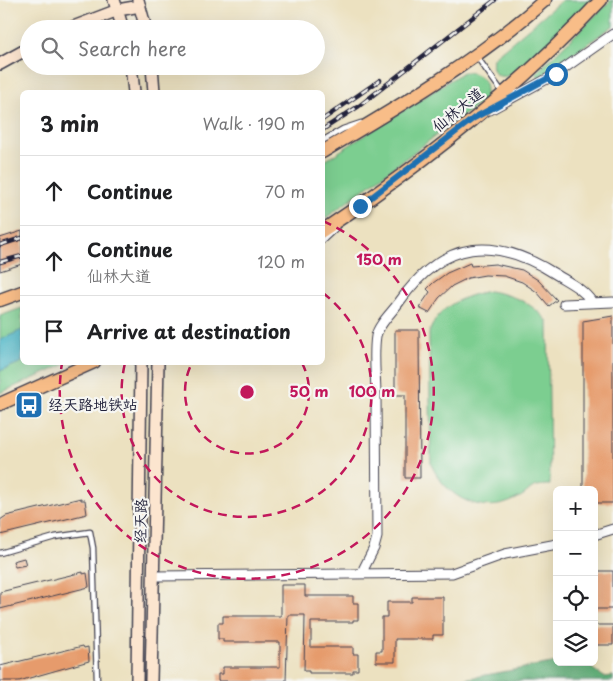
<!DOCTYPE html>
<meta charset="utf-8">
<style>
:root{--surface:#fff;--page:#f6f6f6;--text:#202124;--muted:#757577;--line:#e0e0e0}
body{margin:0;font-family:"Playpen Sans","LXGW WenKai TC",sans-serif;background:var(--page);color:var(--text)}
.controls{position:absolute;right:15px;bottom:15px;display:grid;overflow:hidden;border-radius:8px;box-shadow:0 5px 20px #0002}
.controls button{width:45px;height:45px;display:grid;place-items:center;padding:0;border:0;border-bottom:1px solid var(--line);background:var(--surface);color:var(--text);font:25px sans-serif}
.stop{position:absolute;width:15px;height:15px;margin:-11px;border:4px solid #1f6fb2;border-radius:50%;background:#fff}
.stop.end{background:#1f6fb2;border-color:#fff;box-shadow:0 1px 5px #0008}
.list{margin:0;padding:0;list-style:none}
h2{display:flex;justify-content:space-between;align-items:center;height:65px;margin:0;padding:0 20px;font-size:21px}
h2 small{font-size:16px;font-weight:400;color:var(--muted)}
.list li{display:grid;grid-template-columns:32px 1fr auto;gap:15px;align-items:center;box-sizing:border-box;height:70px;padding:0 20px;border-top:1px solid var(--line)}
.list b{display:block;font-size:19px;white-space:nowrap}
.list p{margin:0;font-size:16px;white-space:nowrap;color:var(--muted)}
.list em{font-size:16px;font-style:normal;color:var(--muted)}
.icon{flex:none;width:28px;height:28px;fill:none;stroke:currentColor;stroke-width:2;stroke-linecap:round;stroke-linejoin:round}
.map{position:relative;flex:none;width:613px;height:681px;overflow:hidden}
.search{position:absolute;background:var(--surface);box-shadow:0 5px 20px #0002;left:20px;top:20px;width:305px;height:55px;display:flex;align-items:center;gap:12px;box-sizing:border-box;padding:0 18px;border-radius:28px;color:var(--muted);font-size:19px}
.panel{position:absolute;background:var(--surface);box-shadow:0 5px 20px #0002;left:20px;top:90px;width:305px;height:275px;border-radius:8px}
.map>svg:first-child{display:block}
.green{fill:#7bce90;stroke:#4e7866}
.forest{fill:#64b17a;stroke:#436a5a}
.water{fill:#4ab6c7;stroke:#366c81}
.building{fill:#e69b6c}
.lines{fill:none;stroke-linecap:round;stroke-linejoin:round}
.lane-casing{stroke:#403f4f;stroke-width:7}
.street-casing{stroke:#403f4f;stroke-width:11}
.secondary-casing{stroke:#403f4f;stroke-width:14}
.primary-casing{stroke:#403f4f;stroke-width:15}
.lane{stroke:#fff;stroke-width:4.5}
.street{stroke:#fff;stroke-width:9}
.secondary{stroke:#fce5cf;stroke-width:11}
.primary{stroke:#f8bd88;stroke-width:12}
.rail-casing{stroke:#22223b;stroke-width:4.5}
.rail{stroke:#f6f6f2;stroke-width:2.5;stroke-dasharray:8;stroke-linecap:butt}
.route{stroke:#1f6fb2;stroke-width:6}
.ring{fill:none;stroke:#c2185b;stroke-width:2.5;stroke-dasharray:9 6}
.labels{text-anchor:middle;stroke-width:4.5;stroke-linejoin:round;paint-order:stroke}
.street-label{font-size:15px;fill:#22223b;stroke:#f6f6f2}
.poi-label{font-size:15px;fill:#22223b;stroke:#f6f6f2;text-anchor:start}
.centre{fill:#c2185b;stroke:#f6f6f2;stroke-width:2.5}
.ring-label{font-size:15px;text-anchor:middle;font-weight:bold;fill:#c2185b;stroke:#f6f6f2;stroke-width:4.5;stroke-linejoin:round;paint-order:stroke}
</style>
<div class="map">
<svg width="613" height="681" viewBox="0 0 613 681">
<rect width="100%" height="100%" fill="#f6f6f2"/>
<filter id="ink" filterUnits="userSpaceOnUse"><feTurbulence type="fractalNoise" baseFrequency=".02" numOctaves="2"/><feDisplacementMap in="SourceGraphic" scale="10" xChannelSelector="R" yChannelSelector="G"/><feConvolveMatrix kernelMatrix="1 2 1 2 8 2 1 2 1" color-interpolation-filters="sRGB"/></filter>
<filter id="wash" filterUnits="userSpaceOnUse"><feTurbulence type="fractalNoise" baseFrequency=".0096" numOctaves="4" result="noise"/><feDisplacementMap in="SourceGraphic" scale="20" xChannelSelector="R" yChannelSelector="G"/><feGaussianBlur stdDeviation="1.12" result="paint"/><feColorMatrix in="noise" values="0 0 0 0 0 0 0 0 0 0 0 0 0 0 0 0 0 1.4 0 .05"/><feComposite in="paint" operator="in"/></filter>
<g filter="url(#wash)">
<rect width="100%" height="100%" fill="#ece1c0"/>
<!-- green -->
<path class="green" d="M 562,0 L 592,0 L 522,69 C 508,79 489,82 493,58 Z
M 611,0 L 613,0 L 613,26 L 540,77 L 537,76 L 536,73 Z
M 463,72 C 481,72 489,81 485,99 L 323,220 L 323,162 Z
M 489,291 C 513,295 533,303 548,322 L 550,485 C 526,485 534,491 516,499 C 482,517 445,497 431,464 L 429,333 C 438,306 463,296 489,291 Z
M 22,308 L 22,362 L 68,363 L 0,393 L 0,316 Z"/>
<!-- forest -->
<path class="forest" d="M 557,662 L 583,662 L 604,677 L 613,676 L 613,681 L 453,681 Z"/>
<!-- water -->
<path class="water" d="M 22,330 L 22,362 L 0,371 L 0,340 Z"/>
<g id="blocks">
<!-- building -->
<path class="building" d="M 22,231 L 22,264 L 0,271 L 0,238 Z
M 470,263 L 471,266 L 495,264 L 522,270 L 538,280 L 557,300 L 549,306 L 537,292 L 522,282 L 504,276 L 485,275 L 468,278 L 452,286 L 439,298 L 429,313 L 419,308 L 430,292 L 427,289 L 433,283 L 447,273 Z
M 613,316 L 613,503 L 594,503 L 594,490 L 583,490 L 583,321 Z
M 395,330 L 419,330 L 420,478 L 405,478 L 405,395 L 395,395 Z
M 81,498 L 81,500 L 85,500 L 87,514 L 0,535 L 0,520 L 6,516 Z
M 24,558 L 26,565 L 15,567 L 13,561 Z
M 595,571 L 613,571 L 613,609 L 595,609 Z
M 83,572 L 83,574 L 87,573 L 89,587 L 0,609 L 0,592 Z
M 281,585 L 305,585 L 305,596 L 353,596 L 353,603 L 358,603 L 358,620 L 353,620 L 353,622 L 311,622 L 311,647 L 353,647 L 353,654 L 358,654 L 358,670 L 353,670 L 353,673 L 309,673 L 309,671 L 304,671 L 305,615 L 288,615 L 286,681 L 218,681 L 218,674 L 223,674 L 223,667 L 280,667 L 280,642 L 223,642 L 223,639 L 218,639 L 218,623 L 223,623 L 223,616 L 281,616 Z
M 412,597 L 443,597 L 443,635 L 433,635 L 433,639 L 395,639 L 395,662 L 376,662 L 376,651 L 382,651 L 382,617 L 387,617 L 387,602 L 412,602 Z
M 594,625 L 613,625 L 613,645 L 594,645 Z
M 83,646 L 84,648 L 88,647 L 89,661 L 19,681 L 0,681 L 0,666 Z"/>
</g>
</g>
<g filter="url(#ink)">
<use href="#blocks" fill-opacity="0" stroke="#403f4f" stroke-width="1"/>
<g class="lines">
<defs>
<path id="lane" d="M 477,57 L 503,93
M 322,141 L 343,129 L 361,123
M 322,241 L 336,228
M 0,553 L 55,537 L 90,532 L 93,548 L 97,681"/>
<path id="street" d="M 490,110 L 556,74 L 613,34
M 564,304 L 613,302
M 594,535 L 613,529
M 361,574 L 374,548 L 377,537 C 377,490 376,444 376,397 C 376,377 373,355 376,336 C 378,325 393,311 400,301 C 444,239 494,235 557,275 C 570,283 583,289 592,302
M 155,576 L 452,573 L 505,554 L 557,544"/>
<path id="secondary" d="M 114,0 L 123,29
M 138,0 L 146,29
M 68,29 L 118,10 L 140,6
M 0,64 L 29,48
M 131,66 L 134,92
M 152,66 L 154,92
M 137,681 L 141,362
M 151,681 L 158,362"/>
<path id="primary" d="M 322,152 C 400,106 478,60 545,0
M 322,231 C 423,164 519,88 601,0
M 0,300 L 22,292
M 0,404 L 94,362"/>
</defs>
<!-- lane casing -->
<use href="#lane" class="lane-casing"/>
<!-- street casing -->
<use href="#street" class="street-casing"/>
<!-- secondary casing -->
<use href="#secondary" class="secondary-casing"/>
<!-- primary casing -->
<use href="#primary" class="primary-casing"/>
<!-- lane -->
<use href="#lane" class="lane"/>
<!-- street -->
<use href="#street" class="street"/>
<!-- secondary -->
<use href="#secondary" class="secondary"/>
<!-- primary -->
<use href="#primary" class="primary"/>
<defs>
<path id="rail" d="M 322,120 L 380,80
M 322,130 L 359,106 L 495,0
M 0,245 L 22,238
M 0,262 L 22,256"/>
</defs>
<!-- rail casing -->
<use href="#rail" class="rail-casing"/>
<!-- rail -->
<use href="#rail" class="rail"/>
</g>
</g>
<g class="lines" filter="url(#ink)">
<!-- route -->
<path class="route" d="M 360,206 L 474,118 L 556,74"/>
</g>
<!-- distance rings -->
<g class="ring">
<path d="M302 363A62 62 0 1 1 192 363"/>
<path d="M323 293A125 125 0 1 1 125 363"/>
<path d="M323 221A187 187 0 1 1 62 363"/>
</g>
<!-- icons -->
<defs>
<symbol id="bus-square" viewBox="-11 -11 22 22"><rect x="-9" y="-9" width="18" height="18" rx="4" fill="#1f6fb2" stroke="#f6f6f2"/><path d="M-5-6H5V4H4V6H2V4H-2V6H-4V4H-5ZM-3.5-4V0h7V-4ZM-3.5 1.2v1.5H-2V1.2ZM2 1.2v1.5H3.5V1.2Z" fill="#fff"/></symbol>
</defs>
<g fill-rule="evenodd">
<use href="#bus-square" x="13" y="389" width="32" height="32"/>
</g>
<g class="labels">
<!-- street labels -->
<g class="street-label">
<text transform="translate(458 110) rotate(-39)" y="5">仙林大道</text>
<text transform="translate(141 521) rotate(-89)" y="5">经天路</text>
</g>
<!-- poi labels -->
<g class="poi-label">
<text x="48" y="410">经天路地铁站</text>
</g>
</g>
<circle cx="247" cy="392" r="8" class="centre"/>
<g class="ring-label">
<text x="379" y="265">150 m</text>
<text x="309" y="397">50 m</text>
<text x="372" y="397">100 m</text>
</g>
</svg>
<div class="controls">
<button>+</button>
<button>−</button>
<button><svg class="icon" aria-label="locate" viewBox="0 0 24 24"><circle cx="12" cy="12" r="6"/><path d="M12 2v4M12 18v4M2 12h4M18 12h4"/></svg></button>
<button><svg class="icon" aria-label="layers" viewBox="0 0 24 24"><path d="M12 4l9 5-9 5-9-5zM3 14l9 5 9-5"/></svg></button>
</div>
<div class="stop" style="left:556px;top:74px"></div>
<div class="stop end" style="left:360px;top:206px"></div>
<div class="search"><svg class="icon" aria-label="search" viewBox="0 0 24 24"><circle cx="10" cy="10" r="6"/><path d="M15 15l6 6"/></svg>Search here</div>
<section class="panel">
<h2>3 min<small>Walk · 190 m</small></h2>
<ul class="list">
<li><svg class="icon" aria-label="ahead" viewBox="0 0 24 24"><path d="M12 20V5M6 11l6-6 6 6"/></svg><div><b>Continue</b></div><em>70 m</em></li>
<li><svg class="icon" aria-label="ahead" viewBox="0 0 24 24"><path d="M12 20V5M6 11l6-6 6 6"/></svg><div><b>Continue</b><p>仙林大道</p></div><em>120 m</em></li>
<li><svg class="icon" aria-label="arrive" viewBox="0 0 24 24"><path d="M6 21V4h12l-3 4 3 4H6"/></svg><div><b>Arrive at destination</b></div></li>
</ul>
</section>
</div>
